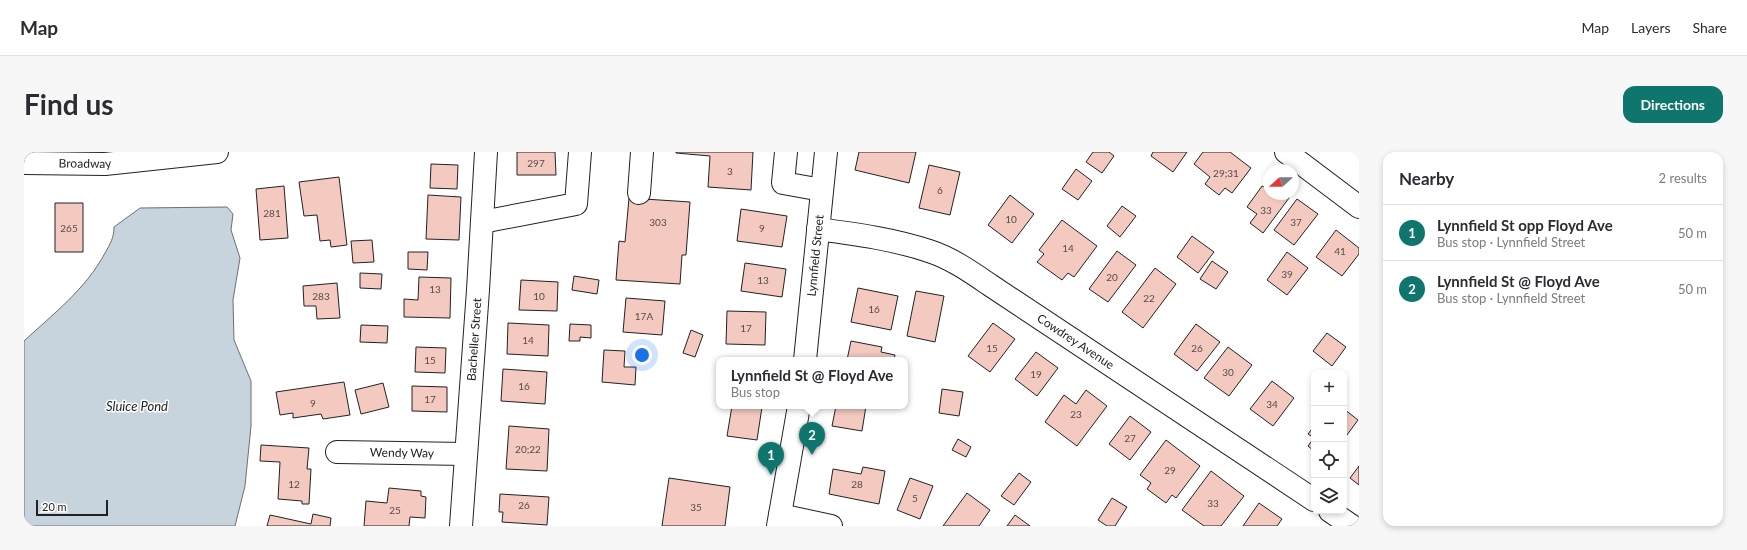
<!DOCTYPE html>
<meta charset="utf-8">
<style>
:root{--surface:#fff;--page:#f7f7f7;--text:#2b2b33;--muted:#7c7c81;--line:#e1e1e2;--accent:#0f766e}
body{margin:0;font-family:Lato,sans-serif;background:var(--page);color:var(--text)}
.controls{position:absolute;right:12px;bottom:12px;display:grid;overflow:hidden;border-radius:8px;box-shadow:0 2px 6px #0003}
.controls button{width:36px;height:36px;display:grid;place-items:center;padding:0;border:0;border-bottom:1px solid var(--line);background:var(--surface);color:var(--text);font:20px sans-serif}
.compass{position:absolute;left:1239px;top:12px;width:36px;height:36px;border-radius:50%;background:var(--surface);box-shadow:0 2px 6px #0003;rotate:249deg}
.scale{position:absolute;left:12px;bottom:10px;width:72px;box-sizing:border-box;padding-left:4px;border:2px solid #222;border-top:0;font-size:11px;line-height:14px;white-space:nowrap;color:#222;-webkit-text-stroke:3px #fff;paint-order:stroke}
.you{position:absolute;left:618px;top:203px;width:14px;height:14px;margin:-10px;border:3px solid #fff;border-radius:50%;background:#1a73e8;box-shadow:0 0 0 6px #1a73e833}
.badge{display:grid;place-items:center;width:26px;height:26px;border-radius:50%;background:var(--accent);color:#fff;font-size:13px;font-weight:700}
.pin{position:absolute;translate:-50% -33px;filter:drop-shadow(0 1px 2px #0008)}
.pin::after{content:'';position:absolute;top:21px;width:14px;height:12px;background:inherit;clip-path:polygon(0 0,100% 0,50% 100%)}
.popup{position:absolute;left:692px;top:205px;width:192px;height:52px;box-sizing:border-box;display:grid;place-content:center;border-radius:8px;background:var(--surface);filter:drop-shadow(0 1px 3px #0005);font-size:13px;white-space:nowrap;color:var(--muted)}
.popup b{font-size:15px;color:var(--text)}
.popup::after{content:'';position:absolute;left:50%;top:100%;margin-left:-8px;border:8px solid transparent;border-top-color:var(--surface)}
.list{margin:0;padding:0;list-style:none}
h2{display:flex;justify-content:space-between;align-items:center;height:52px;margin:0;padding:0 16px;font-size:17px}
h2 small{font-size:13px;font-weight:400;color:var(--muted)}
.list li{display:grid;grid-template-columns:26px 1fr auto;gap:12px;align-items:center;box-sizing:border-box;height:56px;padding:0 16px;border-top:1px solid var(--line)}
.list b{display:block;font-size:15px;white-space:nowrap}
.list p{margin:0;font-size:13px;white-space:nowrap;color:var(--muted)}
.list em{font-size:13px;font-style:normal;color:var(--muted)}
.icon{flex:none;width:22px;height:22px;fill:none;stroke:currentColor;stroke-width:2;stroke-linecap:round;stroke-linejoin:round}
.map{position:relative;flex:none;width:1335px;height:374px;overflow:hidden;border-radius:12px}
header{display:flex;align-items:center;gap:24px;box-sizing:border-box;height:56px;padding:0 20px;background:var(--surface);border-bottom:1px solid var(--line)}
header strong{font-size:19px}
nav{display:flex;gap:22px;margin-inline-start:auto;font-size:14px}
.intro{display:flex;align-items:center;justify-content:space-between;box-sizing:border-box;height:96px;padding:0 24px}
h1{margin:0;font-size:28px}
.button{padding:10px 18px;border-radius:12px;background:var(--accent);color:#fff;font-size:14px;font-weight:700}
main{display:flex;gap:24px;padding:0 24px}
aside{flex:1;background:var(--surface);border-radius:12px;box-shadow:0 2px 6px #0003}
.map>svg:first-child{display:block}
.water{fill:#c7d3dd;stroke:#6f6f6f}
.building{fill:#f3c9c0;stroke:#222}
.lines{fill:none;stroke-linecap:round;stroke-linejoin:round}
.minor-casing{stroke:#222;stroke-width:24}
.major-casing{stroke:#222;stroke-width:24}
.minor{stroke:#fff;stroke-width:22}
.major{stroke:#fff;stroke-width:22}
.labels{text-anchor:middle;stroke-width:3;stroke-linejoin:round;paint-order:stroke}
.number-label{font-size:10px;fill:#564c4a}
.street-label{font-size:12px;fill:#222;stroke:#fff}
.water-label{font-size:13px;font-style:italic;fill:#222;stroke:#fff}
</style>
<header>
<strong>Map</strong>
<nav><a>Map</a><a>Layers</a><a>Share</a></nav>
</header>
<div class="intro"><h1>Find us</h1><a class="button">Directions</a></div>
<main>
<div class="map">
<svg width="1335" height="374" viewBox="0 0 1335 374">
<rect width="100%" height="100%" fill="#fff"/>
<!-- water -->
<path class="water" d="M 203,55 L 209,62 L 207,78 L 216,106 L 209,148 L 210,188 L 227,229 L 227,274 L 221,334 L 211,374 L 0,374 L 0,189 C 29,162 62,137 81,101 C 86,92 90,86 90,75 L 116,56 Z"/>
<!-- building -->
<path class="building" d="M 493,0 L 531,0 L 532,23 L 493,23 Z
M 652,0 L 729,0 L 727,38 L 684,35 L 686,4 L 652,1 Z
M 835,0 L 892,0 L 885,31 L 831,18 Z
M 1069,0 L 1085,0 L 1090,4 L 1078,21 L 1062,10 Z
M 1129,0 L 1163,0 L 1149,20 L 1127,4 Z
M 1179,0 L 1206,0 L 1227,16 L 1208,41 L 1201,36 L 1195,43 L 1181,32 L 1186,25 L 1170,12 Z
M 407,12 L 434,13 L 433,37 L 406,36 Z
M 905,13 L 936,20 L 926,63 L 895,56 Z
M 1052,17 L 1068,29 L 1054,48 L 1038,37 Z
M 315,25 L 323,93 L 307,95 L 306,88 L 296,89 L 293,63 L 280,64 L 275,30 Z
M 260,34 L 264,86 L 236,88 L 232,37 Z
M 1238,34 L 1245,37 L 1245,42 L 1268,42 L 1239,81 L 1226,71 L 1233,62 L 1223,55 Z
M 404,43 L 437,45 L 435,88 L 402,87 Z
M 986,43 L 1010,62 L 988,91 L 964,73 Z
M 605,46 L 666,50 L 662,103 L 658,103 L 656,132 L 592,128 L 595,89 L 601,90 Z
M 1273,47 L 1294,62 L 1270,93 L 1250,78 Z
M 31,51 L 59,51 L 59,100 L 31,100 Z
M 1098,54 L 1112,64 L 1096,85 L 1083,74 Z
M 717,57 L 763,64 L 758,95 L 713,89 Z
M 1038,68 L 1073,94 L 1050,125 L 1044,121 L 1038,128 L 1013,110 L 1020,102 L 1015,98 Z
M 1312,78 L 1335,96 L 1335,102 L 1318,124 L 1292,105 Z
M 1168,84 L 1190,100 L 1174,121 L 1153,105 Z
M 348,88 L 350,110 L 329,111 L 327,89 Z
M 1093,99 L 1112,113 L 1084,150 L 1065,137 Z
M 384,100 L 404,100 L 403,118 L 384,117 Z
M 1263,100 L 1284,116 L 1263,143 L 1243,128 Z
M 1188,109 L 1204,120 L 1192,137 L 1176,127 Z
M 721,111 L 762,117 L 758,145 L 717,139 Z
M 1131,116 L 1152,132 L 1119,176 L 1098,160 Z
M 336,121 L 358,122 L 357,137 L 336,136 Z
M 550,124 L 575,128 L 573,142 L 548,138 Z
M 395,125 L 427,126 L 426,166 L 380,165 L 380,147 L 394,148 Z
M 497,128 L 534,130 L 533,159 L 495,158 Z
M 313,131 L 316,166 L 293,167 L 292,154 L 280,154 L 279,134 Z
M 834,136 L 874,144 L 867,178 L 827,170 Z
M 892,139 L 920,144 L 911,190 L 883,184 Z
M 602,146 L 641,149 L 638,183 L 599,180 Z
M 703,159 L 742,160 L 741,193 L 702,192 Z
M 484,171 L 525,173 L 524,204 L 483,202 Z
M 969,171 L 991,187 L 966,220 L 944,204 Z
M 546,172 L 567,173 L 567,186 L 556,185 L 556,189 L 545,189 Z
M 1172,172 L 1196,190 L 1173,219 L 1150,202 Z
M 337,173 L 364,174 L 363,191 L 336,190 Z
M 667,178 L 679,183 L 671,205 L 659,201 Z
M 1303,181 L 1322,195 L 1308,214 L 1289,199 Z
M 827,189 L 858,195 L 857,200 L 871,203 L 870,208 L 823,208 Z
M 392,195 L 422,196 L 421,221 L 391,220 Z
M 1204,195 L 1228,213 L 1205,244 L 1180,226 Z
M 580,198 L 601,199 L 600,215 L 612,215 L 611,233 L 578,230 Z
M 1012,200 L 1034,216 L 1013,244 L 991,227 Z
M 479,217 L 523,220 L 521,252 L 477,249 Z
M 1248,229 L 1270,246 L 1249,274 L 1226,257 Z
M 320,230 L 326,263 L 299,267 L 297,262 L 269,266 L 269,261 L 256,263 L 252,240 Z
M 359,231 L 365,255 L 337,262 L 331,238 Z
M 388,234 L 423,235 L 423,260 L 388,259 Z
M 918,237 L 939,240 L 935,264 L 915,261 Z
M 1062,238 L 1083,254 L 1053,294 L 1021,270 L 1040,243 L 1052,252 Z
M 708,254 L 738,255 L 733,288 L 703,284 Z
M 812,254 L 842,254 L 838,279 L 808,274 Z
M 1320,257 L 1334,268 L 1320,287 Z
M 1106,264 L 1127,280 L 1106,308 L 1085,292 Z
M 485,274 L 525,277 L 523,319 L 482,317 Z
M 1290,274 L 1290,299 L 1284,294 L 1290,286 L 1284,282 Z
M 934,287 L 947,295 L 942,305 L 928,298 Z
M 1142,288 L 1176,314 L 1152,346 L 1148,343 L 1142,351 L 1123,337 L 1127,331 L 1116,323 Z
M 237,293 L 285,296 L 283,317 L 287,317 L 285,352 L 278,352 L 278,349 L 254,347 L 256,310 L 236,309 Z
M 1335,314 L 1335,333 L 1326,326 Z
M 839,315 L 861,319 L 855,352 L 805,342 L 809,317 L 837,322 Z
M 1187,319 L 1220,344 L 1197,374 L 1180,374 L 1158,358 Z
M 995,321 L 1007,330 L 990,353 L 977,344 Z
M 645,326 L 706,335 L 701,374 L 638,374 Z
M 886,326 L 909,334 L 896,367 L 873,358 Z
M 365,336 L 397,339 L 397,344 L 402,345 L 401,366 L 386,365 L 385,374 L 340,374 L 342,349 L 363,351 Z
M 943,341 L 966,358 L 955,374 L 919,374 Z
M 476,342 L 525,345 L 523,373 L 478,370 L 479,360 L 475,360 Z
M 1088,346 L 1103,355 L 1091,374 L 1083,374 L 1074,368 Z
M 1235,351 L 1258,367 L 1253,374 L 1219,374 Z
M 289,362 L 307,366 L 306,374 L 243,374 L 246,363 L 287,372 Z
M 991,363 L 1006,374 L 983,374 Z"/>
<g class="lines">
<defs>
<g id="minor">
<path d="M 762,0 L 759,31 L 798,38"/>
<path d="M 615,41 L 618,0"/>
<path d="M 458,70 L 552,52 L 556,0"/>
<path id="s1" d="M 794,77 C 831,82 869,87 905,99 C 927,106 947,120 966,133 L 1290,348"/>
<path id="s2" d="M 313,300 L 442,302"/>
<path d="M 1306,359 L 1328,374"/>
<path d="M 756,363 L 807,374"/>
<path id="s3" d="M 437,374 L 454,138 L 462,0"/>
</g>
<g id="major">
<path d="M 1262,0 L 1335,55"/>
<path id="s4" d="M 0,11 L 81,12 L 193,0"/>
<path id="s5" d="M 781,208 L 802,0"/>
<path d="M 754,374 L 775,254"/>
</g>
</defs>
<!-- minor casing -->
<use href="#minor" class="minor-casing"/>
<!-- major casing -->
<use href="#major" class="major-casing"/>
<!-- minor -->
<use href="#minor" class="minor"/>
<!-- major -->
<use href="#major" class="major"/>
</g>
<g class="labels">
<!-- number labels -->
<g class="number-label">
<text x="512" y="15">297</text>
<text x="706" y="23">3</text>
<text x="1202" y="25">29;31</text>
<text x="916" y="42">6</text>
<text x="1242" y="62">33</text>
<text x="248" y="65">281</text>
<text x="987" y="71">10</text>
<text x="634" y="74">303</text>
<text x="1272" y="74">37</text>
<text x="45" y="80">265</text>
<text x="738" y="80">9</text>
<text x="1044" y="100">14</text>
<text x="1316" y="103">41</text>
<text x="1263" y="126">39</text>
<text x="1088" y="129">20</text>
<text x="739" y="132">13</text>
<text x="411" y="141">13</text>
<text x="297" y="148">283</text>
<text x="515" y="148">10</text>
<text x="1125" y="150">22</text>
<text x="850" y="161">16</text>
<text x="620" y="168">17A</text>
<text x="722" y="180">17</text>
<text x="504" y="192">14</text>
<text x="968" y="200">15</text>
<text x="1173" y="200">26</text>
<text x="406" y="212">15</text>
<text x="1204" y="224">30</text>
<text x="1012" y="226">19</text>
<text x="500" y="238">16</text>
<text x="406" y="251">17</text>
<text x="289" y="255">9</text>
<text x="1248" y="256">34</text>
<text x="1052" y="266">23</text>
<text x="1106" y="290">27</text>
<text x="504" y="301">20;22</text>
<text x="1146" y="322">29</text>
<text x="270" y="336">12</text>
<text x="833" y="336">28</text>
<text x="891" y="350">5</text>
<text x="1189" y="355">33</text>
<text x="500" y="357">26</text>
<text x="672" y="359">35</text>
<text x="371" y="362">25</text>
</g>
<!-- street labels -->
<g class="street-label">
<text dy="4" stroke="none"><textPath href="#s4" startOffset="61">Broadway</textPath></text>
<text dy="4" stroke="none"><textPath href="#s5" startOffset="105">Lynnfield Street</textPath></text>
<text dy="4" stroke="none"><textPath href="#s3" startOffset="187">Bacheller Street</textPath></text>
<text dy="4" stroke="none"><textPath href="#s1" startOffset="286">Cowdrey Avenue</textPath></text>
<text dy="4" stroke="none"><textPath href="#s2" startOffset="65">Wendy Way</textPath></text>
</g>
<!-- water labels -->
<g class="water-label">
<text x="113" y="259">Sluice Pond</text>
</g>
</g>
</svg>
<div class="controls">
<button>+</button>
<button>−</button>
<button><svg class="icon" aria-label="locate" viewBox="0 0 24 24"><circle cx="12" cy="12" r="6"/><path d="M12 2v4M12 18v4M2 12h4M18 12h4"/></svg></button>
<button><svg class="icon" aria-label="layers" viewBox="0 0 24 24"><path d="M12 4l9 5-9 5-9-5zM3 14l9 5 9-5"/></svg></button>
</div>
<svg class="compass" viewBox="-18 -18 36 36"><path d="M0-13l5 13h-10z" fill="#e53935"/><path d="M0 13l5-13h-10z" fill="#7c7c81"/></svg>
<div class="scale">20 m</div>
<div class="you"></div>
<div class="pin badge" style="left:747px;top:323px">1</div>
<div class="pin badge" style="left:788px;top:303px">2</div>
<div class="popup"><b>Lynnfield St @ Floyd Ave</b>Bus stop</div>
</div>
<aside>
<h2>Nearby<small>2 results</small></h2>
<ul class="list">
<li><span class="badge">1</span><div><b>Lynnfield St opp Floyd Ave</b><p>Bus stop · Lynnfield Street</p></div><em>50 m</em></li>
<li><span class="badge">2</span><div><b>Lynnfield St @ Floyd Ave</b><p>Bus stop · Lynnfield Street</p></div><em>50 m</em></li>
</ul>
</aside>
</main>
